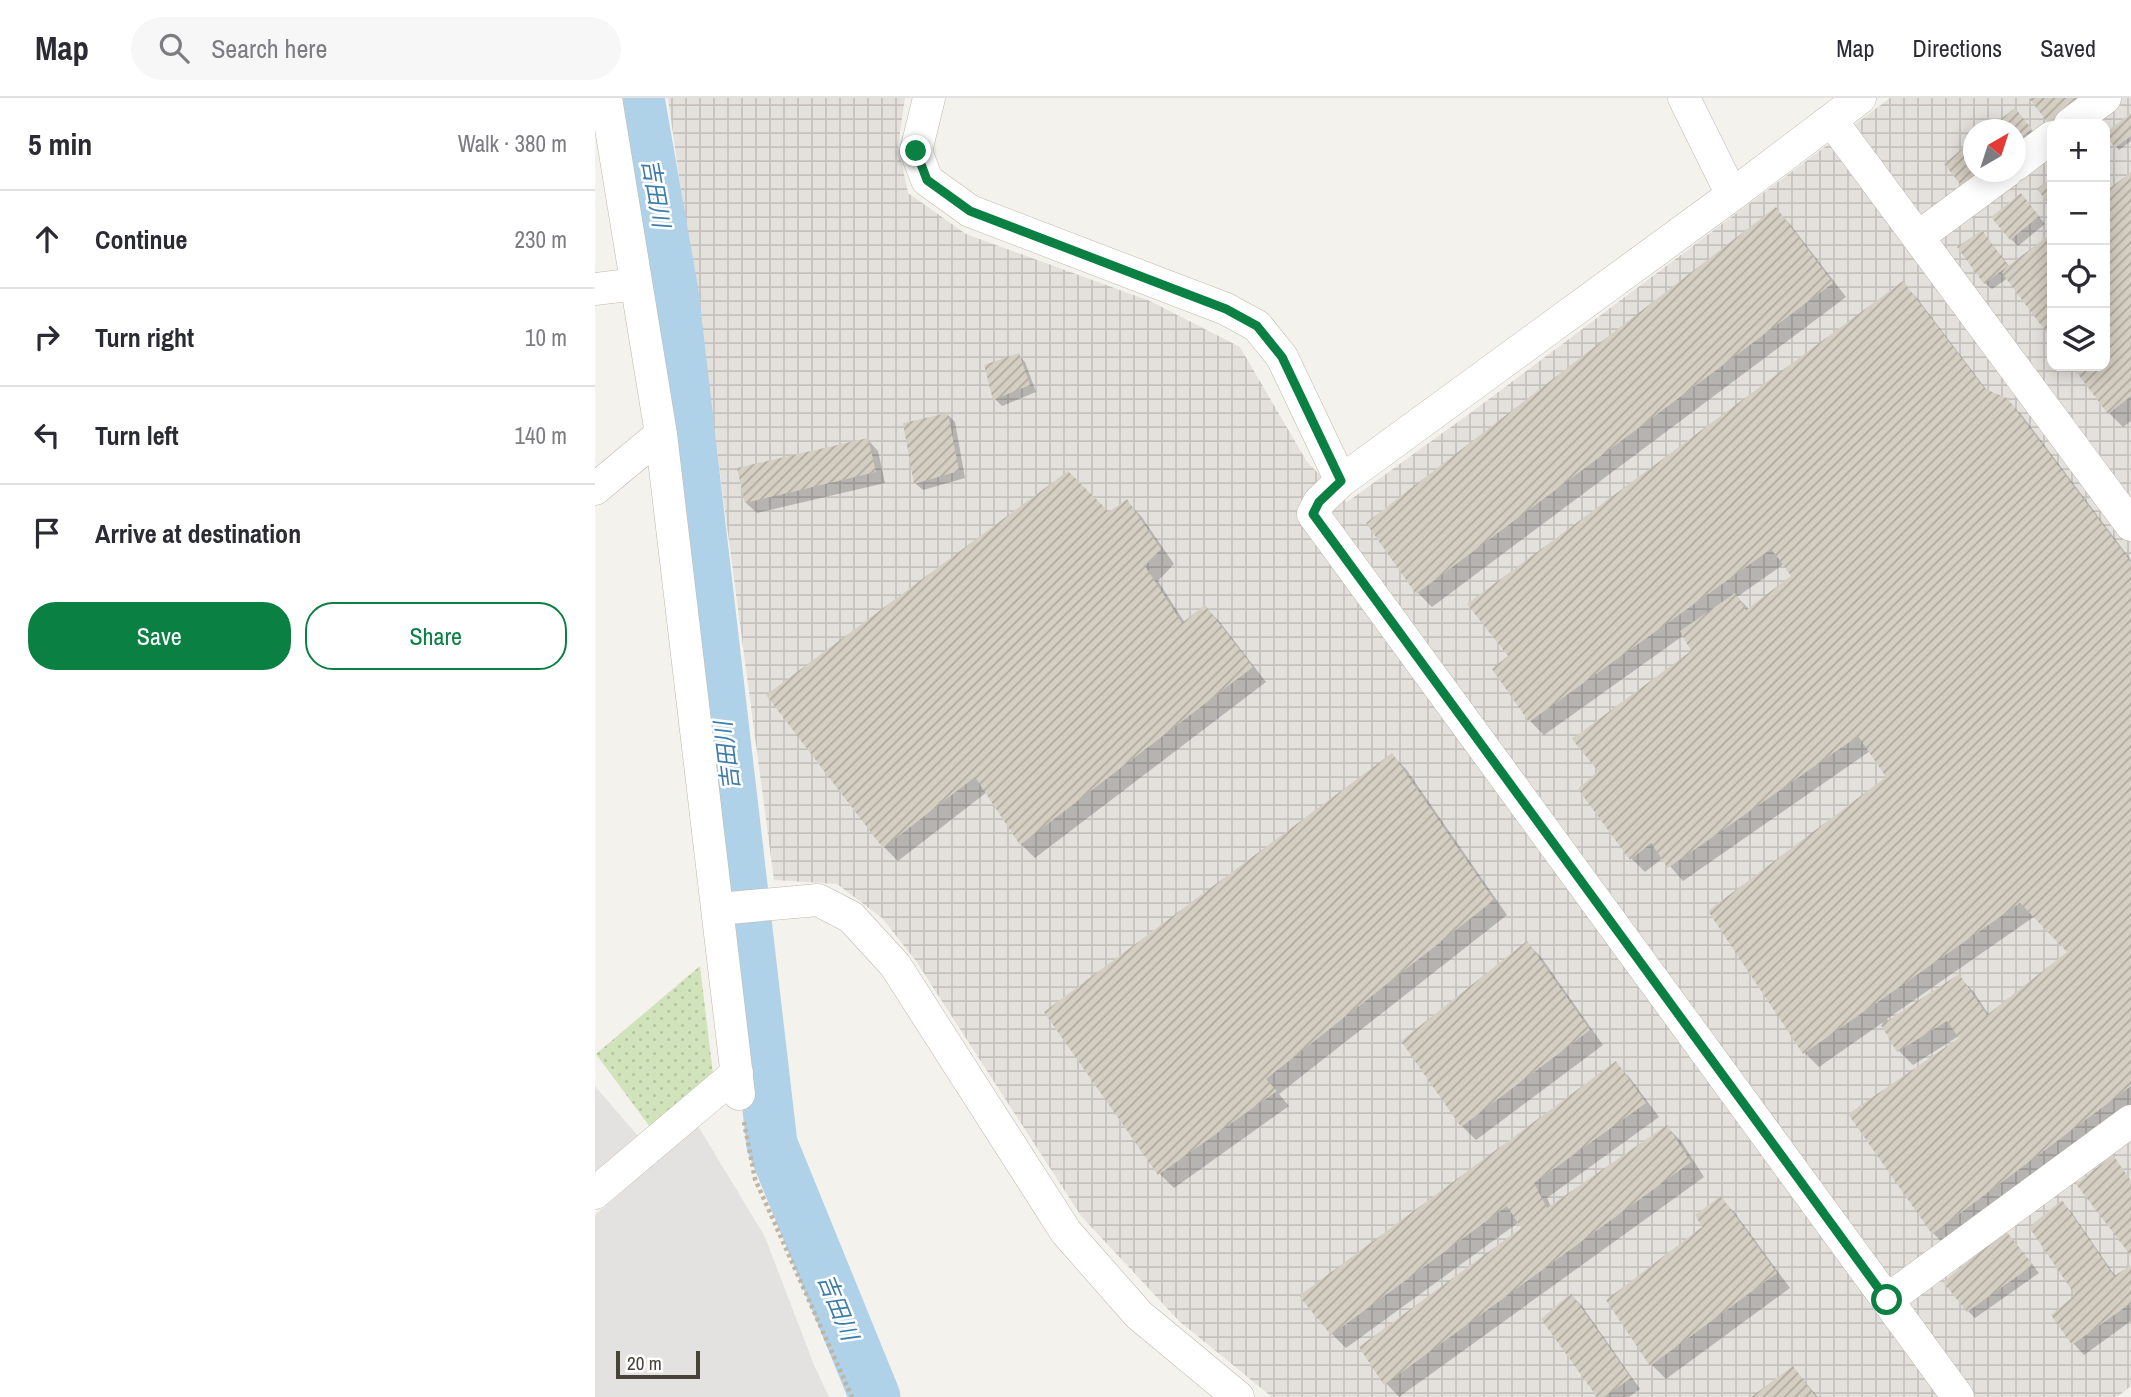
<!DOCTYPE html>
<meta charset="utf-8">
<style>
:root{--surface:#fff;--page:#f7f7f7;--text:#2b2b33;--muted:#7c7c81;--line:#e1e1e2;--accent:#0b8043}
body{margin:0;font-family:"Archivo Narrow","Noto Sans JP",sans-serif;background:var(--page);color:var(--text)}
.controls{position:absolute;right:21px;top:21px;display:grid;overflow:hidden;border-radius:14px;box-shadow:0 4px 18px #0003}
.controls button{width:63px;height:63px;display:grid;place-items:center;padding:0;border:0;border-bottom:2px solid var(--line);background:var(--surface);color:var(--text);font:35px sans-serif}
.compass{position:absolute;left:1368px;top:21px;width:63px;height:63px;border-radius:50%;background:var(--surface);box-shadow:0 4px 18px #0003;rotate:39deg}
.scale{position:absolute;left:21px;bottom:18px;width:84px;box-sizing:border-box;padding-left:7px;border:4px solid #48433a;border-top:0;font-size:19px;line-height:24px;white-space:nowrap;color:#48433a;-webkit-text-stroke:5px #fff;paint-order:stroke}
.stop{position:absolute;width:21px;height:21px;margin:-16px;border:5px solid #0b8043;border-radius:50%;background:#fff}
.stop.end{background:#0b8043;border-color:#fff;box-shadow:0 2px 7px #0008}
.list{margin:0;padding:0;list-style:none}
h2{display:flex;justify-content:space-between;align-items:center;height:91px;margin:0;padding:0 28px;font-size:30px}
h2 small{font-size:23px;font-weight:400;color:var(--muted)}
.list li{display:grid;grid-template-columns:46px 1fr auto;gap:21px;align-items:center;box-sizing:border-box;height:98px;padding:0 28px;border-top:2px solid var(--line)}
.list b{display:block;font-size:26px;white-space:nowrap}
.list em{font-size:23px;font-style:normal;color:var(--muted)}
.actions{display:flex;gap:14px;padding:21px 28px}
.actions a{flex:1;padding:16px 0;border:2px solid var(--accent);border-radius:28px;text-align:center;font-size:24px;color:var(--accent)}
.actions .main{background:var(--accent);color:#fff}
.icon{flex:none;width:38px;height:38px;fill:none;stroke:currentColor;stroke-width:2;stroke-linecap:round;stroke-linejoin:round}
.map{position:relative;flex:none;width:1536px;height:1299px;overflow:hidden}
header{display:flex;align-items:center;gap:42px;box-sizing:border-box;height:98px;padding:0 35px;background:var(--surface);border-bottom:2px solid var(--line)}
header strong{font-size:33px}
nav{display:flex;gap:38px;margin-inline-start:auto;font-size:24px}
.search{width:490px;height:63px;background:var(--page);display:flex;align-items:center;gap:18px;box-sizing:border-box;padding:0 24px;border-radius:38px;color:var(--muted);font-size:26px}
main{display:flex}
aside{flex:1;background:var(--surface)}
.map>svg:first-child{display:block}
.industrial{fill:url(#industrial-grid);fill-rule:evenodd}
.park{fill:url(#park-dots)}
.parking{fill:#e4e2e0}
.shadow{fill:#0003;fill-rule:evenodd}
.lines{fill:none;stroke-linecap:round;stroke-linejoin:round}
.river{stroke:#b0d2e9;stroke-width:51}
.building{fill:url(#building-hatch)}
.minor-casing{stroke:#bfb9af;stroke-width:33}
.path{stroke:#bfb5a2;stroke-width:4.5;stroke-dasharray:3.5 3.5;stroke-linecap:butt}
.minor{stroke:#fff;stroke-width:32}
.route{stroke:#0b8043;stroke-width:9}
.labels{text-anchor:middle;stroke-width:5;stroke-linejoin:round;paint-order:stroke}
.water-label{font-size:23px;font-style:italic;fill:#3e7ca9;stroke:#fff}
</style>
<header>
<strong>Map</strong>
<div class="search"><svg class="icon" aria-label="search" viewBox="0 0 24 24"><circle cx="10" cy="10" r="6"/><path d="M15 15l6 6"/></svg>Search here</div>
<nav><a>Map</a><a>Directions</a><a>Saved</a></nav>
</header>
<main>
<aside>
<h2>5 min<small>Walk · 380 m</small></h2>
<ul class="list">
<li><svg class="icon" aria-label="ahead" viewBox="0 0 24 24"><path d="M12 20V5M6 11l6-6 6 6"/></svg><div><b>Continue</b></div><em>230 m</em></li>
<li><svg class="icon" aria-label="right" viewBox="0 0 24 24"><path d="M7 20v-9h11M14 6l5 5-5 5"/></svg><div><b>Turn right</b></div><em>10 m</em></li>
<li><svg class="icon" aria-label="left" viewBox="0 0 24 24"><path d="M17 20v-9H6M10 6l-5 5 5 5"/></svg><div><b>Turn left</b></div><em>140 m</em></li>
<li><svg class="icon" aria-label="arrive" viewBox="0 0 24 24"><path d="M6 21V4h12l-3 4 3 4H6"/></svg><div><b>Arrive at destination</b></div></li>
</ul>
<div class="actions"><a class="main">Save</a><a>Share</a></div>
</aside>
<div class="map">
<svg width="1536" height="1299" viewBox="0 0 1536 1299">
<defs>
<pattern id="industrial-grid" width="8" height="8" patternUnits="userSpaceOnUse" patternTransform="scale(1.75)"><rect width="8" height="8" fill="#e4e1dd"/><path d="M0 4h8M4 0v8" fill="none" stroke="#c5c2be"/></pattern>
<pattern id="park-dots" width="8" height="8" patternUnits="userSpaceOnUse" patternTransform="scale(1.75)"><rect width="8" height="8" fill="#d1e3ba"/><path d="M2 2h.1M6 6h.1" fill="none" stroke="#b5c4a1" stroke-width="1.8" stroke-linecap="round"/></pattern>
<pattern id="building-hatch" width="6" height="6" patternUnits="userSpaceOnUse" patternTransform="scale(1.75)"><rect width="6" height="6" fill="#d5cec3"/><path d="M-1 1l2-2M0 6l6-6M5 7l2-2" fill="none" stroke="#afa99f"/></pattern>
</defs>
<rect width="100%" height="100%" fill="#f4f2ec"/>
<!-- industrial -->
<path class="industrial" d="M 73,0 L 310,0 L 303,48 L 313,95 L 371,136 L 555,203 L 645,249 L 712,364 L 752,404 L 878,313 L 1295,0 L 1536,0 L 1536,1288 L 1522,1299 L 677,1299 L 584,1223 L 486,1118 L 321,863 L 287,820 L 242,786 L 179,782 L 113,285 ZM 1457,26 L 1510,26 L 1510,268 L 1457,268 ZM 1378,32 L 1420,32 L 1420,74 L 1378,74 Z"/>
<!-- park -->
<path class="park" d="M 105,868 L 118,976 L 55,1029 L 1,956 Z"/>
<!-- parking -->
<path class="parking" d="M 0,988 L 48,1044 L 0,1085 Z
M 103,1028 L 170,1139 L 219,1267 L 234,1299 L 0,1299 L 0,1117 Z"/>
<!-- shadow -->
<path class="shadow" d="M 1420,12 L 1443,39 L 1420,56 Z
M 1536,17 L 1536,43 L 1524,52 L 1511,36 Z
M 1378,45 L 1378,74 L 1398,74 L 1374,93 L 1351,66 Z
M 1536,77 L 1536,323 L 1528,329 L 1514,315 L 1479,268 L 1510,268 L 1510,97 Z
M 1432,104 L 1450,126 L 1423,148 L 1416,141 Z
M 1181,112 L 1195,126 L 1251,199 L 837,509 L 823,495 L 773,425 Z
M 1387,134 L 1415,169 L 1457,137 L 1457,239 L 1413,180 L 1397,191 L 1390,185 Z
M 1308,186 L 1322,200 L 1394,295 L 1411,301 L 1426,316 L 1536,462 L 1536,1013 L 1352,1149 L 1338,1135 L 1256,1017 L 1368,939 L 1367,936 L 1318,967 L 1304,953 L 1287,925 L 1224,969 L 1210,955 L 1293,679 L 1275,653 L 1088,783 L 1068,760 L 1050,774 L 1036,760 L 1005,673 L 1098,554 L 1089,537 L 949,637 L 935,623 ZM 1189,466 L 1198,478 L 1154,511 L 1142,499 ZM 1440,818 L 1474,854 L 1394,917 L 1378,893 L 1364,879 L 1294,924 L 1292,921 Z
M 423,257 L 430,264 L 441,294 L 407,308 L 400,301 Z
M 353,317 L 360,324 L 370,380 L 328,392 L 321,386 L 310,327 Z
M 273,342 L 283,353 L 290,385 L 162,415 L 151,405 Z
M 532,404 L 546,418 L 579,466 L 563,483 L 590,525 L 610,509 L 624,523 L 671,584 L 440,760 L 426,746 L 392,694 L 303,763 L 289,749 L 514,416 Z
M 797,657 L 811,671 L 912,817 L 684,996 L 694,1008 L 579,1090 L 565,1076 L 451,914 Z
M 932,845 L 946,859 L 1008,947 L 881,1042 L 867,1028 Z
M 1021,966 L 1035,980 L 1064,1019 L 952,1100 L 956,1109 L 1072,1029 L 1086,1043 L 1109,1079 L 804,1299 L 791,1285 L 928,1131 L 924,1124 L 751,1250 L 737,1236 Z
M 1126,1101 L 1140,1115 L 1195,1190 L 1071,1281 L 1057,1267 L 1013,1202 L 1109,1130 Z
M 1467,1104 L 1477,1115 L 1521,1179 L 1536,1169 L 1536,1223 L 1489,1257 L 1479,1246 L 1458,1217 L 1483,1197 Z
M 1418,1142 L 1444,1175 L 1380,1220 L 1373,1213 Z
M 976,1197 L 987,1208 L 1045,1291 L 1034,1299 L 1004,1299 Z
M 1198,1270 L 1223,1299 L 1159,1299 Z"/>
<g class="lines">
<!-- river -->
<path class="river" d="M 44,0 L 78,194 L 177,1046 L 280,1299"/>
</g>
<!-- building -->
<path class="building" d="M 1434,0 L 1485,0 L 1453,25 Z
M 1420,10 L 1437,31 L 1420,44 L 1420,32 L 1392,32 Z
M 1536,15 L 1536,38 L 1520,50 L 1510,35 Z
M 1378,42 L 1378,74 L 1383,74 L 1366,87 L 1349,66 Z
M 1536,74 L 1536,298 L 1513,316 L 1477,268 L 1510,268 L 1510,94 Z
M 1457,79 L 1457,110 L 1442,91 Z
M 1426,95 L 1444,118 L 1415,142 L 1396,119 Z
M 1181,109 L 1238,185 L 821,496 L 771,425 Z
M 1387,132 L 1413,168 L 1457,135 L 1457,242 L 1407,175 L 1413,168 L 1389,186 L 1362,149 Z
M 1308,183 L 1390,291 L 1412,300 L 1536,464 L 1536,988 L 1337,1136 L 1253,1016 L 1364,940 L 1352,923 L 1302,954 L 1286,927 L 1364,876 L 1392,917 L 1472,854 L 1425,805 L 1208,956 L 1113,813 L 1291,679 L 1263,638 L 1073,770 L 1056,745 L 1035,762 L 983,691 L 1003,673 L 977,641 L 1096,553 L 1085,533 L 1140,495 L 1151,512 L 1196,478 L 1186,464 L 1176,451 L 934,624 L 897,571 L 913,558 L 872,506 Z
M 424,255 L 435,287 L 398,302 L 389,267 Z
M 353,315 L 364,373 L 319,386 L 308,325 Z
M 273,340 L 281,374 L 150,405 L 142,370 Z
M 473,373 L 514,414 L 532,401 L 566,451 L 550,468 L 587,525 L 610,507 L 658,569 L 425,747 L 380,679 L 288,750 L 171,597 Z
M 797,655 L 899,802 L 671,981 L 682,993 L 563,1077 L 449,914 Z
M 932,843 L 995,932 L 866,1029 L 806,943 Z
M 1021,963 L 1051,1005 L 939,1085 L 952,1110 L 1072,1027 L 1096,1064 L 789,1287 L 764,1249 L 926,1130 L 912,1108 L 736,1237 L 704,1198 Z
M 1518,1057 L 1536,1083 L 1536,1158 L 1481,1086 Z
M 1126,1098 L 1182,1175 L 1055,1268 L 1011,1202 L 1107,1129 L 1100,1117 Z
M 1467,1102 L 1519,1178 L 1536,1167 L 1536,1205 L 1477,1247 L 1456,1217 L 1480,1197 L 1434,1129 Z
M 1411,1133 L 1438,1167 L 1372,1214 L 1348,1184 Z
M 976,1195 L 1036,1280 L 1009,1299 L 1002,1299 L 946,1221 Z
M 1198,1268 L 1221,1299 L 1156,1299 Z"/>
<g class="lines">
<defs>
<path id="minor" d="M 11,0 L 66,336 L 144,996
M 334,0 L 321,53 L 332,82 L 375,113 L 631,211 L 662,228 L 687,259 L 746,383
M 1089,0 L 1137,97
M 1265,0 L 1137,97 L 746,383 L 724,404 L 718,416 L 1363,1299
M 1236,22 L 1536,427
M 1475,26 L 1510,0
M 1420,67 L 1457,39
M 1323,139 L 1411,74
M 0,191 L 41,186
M 0,391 L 66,336
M 123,811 L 223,802 L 256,819 L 300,867 L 471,1134 L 544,1217 L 643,1299
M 0,1095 L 142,975
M 1292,1202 L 1536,1023"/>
</defs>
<!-- minor casing -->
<use href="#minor" class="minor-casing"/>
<!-- path -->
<path class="path" d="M 149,1024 L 160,1081 L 257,1299"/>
<!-- minor -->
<use href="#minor" class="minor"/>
</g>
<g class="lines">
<!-- route -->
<path class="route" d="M 321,53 L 332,82 L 375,113 L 631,211 L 662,228 L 687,259 L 746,383 L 724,404 L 718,416 L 1292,1202"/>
</g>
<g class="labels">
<!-- water labels -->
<g class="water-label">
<text transform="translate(61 95) rotate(80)" y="8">吉田川</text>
<text transform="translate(132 658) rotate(-97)" y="8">吉田川</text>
<text transform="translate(243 1209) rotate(68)" y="8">吉田川</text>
</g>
</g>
</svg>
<div class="controls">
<button>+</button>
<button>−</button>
<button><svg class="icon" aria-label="locate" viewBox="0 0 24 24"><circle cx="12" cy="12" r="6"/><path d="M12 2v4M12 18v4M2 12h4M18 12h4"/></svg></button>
<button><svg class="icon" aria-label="layers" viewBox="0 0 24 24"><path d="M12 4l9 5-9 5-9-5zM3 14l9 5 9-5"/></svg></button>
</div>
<svg class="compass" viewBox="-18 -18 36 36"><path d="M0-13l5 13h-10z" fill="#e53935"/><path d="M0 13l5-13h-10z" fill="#7c7c81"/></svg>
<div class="scale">20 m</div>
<div class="stop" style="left:1292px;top:1202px"></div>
<div class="stop end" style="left:321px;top:53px"></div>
</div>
</main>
